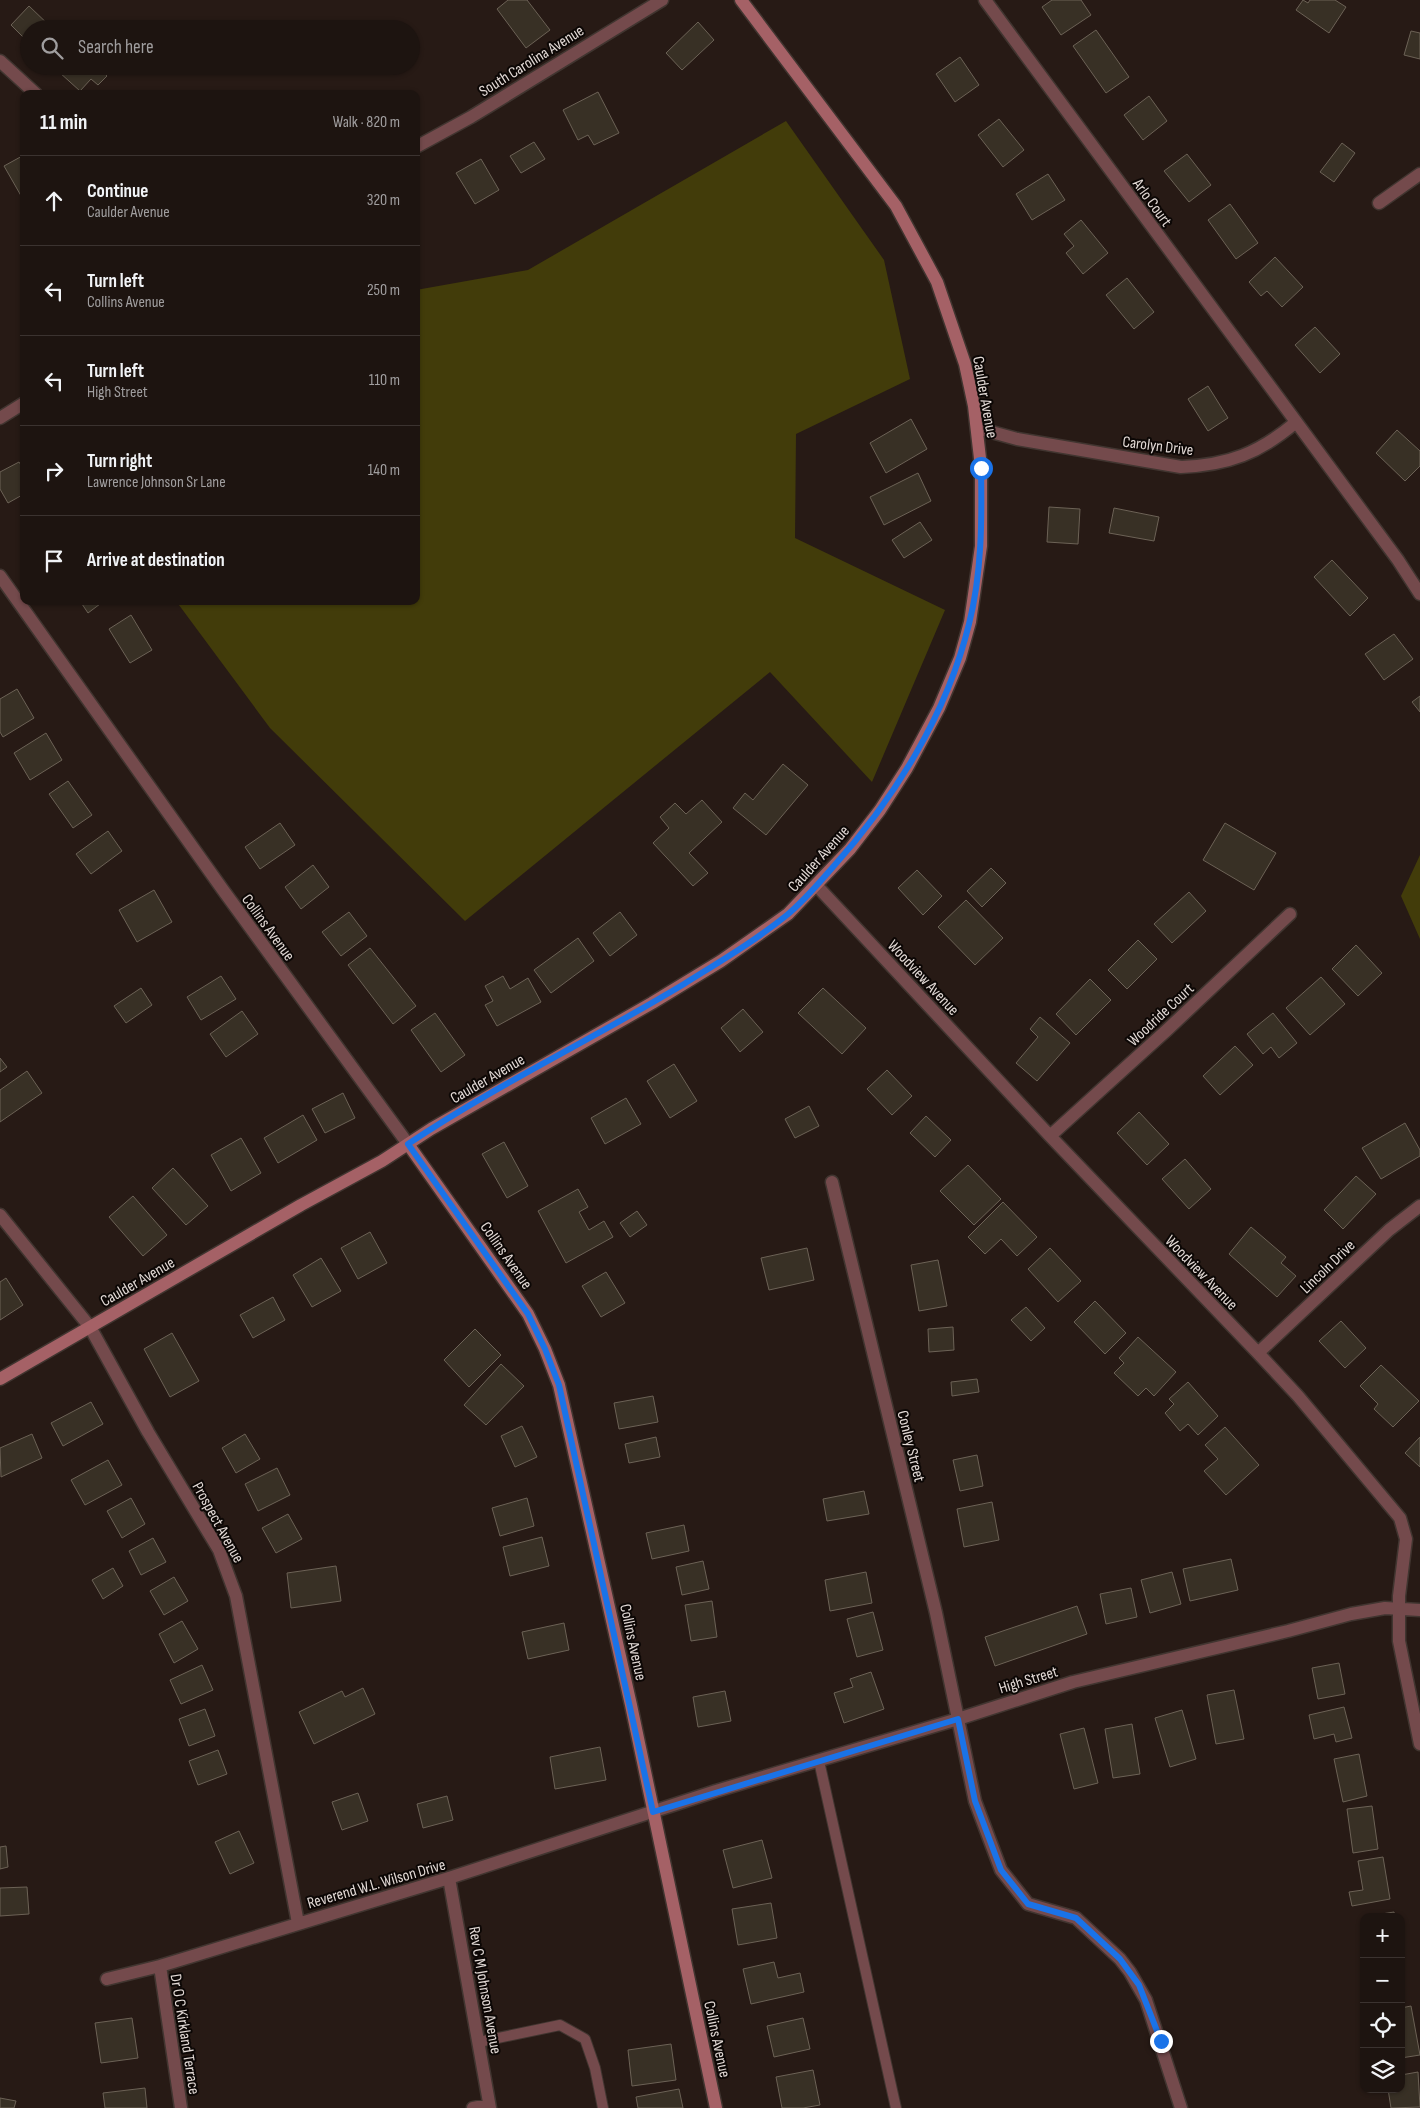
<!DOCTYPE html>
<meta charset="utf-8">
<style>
:root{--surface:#1d1410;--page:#251d19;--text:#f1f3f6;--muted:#a09e9f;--line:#3b3330}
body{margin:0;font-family:"Sofia Sans Condensed",sans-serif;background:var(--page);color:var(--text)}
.controls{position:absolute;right:15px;bottom:15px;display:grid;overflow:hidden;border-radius:10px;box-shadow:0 1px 4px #0004}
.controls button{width:45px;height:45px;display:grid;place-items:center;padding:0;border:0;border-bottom:1px solid var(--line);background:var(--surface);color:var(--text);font:25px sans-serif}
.stop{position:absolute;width:15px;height:15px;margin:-11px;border:4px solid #1a73e8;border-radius:50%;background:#fff}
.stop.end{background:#1a73e8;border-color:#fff;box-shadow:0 1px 5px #0008}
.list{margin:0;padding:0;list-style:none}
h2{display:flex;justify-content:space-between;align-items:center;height:65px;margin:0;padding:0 20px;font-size:21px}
h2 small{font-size:16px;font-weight:400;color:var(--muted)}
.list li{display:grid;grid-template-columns:32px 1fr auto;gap:15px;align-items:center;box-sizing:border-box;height:90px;padding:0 20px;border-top:1px solid var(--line)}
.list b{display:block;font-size:19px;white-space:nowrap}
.list p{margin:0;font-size:16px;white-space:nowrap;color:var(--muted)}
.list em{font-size:16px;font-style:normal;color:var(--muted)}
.icon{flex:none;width:28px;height:28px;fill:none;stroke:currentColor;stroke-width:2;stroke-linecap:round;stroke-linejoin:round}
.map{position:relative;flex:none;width:1420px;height:2108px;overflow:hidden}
.search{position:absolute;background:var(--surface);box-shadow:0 1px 4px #0004;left:20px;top:20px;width:400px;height:55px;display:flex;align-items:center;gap:12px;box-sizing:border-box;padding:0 18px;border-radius:28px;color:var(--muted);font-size:19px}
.panel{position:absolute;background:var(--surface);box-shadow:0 1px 4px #0004;left:20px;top:90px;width:400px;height:515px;border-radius:10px}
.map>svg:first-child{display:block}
.green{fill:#423c0a}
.building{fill:#383025;stroke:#6c6256}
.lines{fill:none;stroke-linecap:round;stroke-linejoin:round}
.lane-casing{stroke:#413530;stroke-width:12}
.street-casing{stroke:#413530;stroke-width:15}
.secondary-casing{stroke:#413530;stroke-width:15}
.lane{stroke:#744a4c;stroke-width:10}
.street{stroke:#744a4c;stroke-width:12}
.secondary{stroke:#a56166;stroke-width:12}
.route{stroke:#1a73e8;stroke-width:6}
.labels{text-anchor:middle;stroke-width:4;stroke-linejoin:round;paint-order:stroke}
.street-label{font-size:16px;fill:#e3dad6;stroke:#0c0705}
</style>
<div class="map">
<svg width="1420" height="2108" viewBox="0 0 1420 2108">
<rect width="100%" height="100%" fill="#271a15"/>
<!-- green -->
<path class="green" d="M 786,121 L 884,260 L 910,379 L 796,434 L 795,538 L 945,610 L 872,782 L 770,672 L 465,921 L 270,728 L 176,601 L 416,601 L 416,290 L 528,270 Z
M 1420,855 L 1420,939 L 1401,896 Z"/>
<!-- building -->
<path class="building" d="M 508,0 L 527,0 L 550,30 L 526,48 L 497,9 Z
M 1052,0 L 1081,0 L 1091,15 L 1061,35 L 1042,7 Z
M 1303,0 L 1308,3 L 1310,0 L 1335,0 L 1346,7 L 1329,33 L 1296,10 Z
M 29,6 L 53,29 L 29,29 L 29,43 L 11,25 Z
M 698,22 L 714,40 L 682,70 L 666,53 Z
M 1096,30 L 1129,77 L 1106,93 L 1073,46 Z
M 1411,31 L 1420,33 L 1420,59 L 1404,55 Z
M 960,57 L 979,85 L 955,102 L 936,74 Z
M 65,66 L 97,66 L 107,76 L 98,85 L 91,79 L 80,91 L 59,72 Z
M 598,92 L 619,133 L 594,145 L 588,135 L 578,140 L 563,110 Z
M 1149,96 L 1167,121 L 1143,140 L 1124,115 Z
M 999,119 L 1024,150 L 1003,167 L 978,135 Z
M 534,142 L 545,159 L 521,173 L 510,156 Z
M 1342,143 L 1355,153 L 1334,182 L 1320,172 Z
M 1187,154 L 1211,185 L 1189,202 L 1164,171 Z
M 24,155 L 24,201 L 4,166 Z
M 481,159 L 499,190 L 475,204 L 456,173 Z
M 1048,174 L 1065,200 L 1032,220 L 1016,194 Z
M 1230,204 L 1258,243 L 1236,259 L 1208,220 Z
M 1081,220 L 1108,253 L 1083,274 L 1066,253 L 1074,246 L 1064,234 Z
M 1275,257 L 1303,287 L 1282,307 L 1267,291 L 1261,296 L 1249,282 Z
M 1127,278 L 1154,312 L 1134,329 L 1106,295 Z
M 1315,327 L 1340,354 L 1320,373 L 1295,345 Z
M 1208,386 L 1228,418 L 1208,431 L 1188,399 Z
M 911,419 L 927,449 L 886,473 L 870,443 Z
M 1397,430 L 1420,451 L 1420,466 L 1405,481 L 1376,453 Z
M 19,462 L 24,470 L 24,494 L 8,503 L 0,489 L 0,472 Z
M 918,473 L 931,501 L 884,525 L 870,497 Z
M 1049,507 L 1080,509 L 1078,544 L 1047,542 Z
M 1114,508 L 1159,517 L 1154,541 L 1109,533 Z
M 920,522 L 932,540 L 904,558 L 892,540 Z
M 1332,560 L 1368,598 L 1350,616 L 1314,577 Z
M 80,601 L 104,601 L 88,613 Z
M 131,615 L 152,650 L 130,663 L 109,629 Z
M 1394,634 L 1413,659 L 1384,680 L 1365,654 Z
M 17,689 L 34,718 L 3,737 L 0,732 L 0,699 Z
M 1420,696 L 1420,712 L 1412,702 Z
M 46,733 L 62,760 L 30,780 L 14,753 Z
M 783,764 L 808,785 L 766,835 L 733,808 L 745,793 L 753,800 Z
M 68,781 L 92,815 L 73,828 L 49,794 Z
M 702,800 L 722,822 L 689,853 L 708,873 L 693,886 L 653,843 L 669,828 L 660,817 L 675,803 L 686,814 Z
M 280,823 L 295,845 L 260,869 L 245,847 Z
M 1225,823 L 1276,853 L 1254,890 L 1203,860 Z
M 108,831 L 122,851 L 91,874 L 76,854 Z
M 313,865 L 329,887 L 301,909 L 285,887 Z
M 991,868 L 1006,883 L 982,907 L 967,891 Z
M 917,870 L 942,896 L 923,915 L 898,888 Z
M 154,890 L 172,922 L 137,942 L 119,910 Z
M 1189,892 L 1206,911 L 1172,943 L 1154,924 Z
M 966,900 L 1003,938 L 975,965 L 938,927 Z
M 349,912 L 367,936 L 341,956 L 322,932 Z
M 620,912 L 637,935 L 610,956 L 593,933 Z
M 578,938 L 594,961 L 551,993 L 534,970 Z
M 1138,940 L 1157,959 L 1127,989 L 1108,970 Z
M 1356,945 L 1382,973 L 1358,996 L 1332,969 Z
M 370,948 L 416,1006 L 393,1024 L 348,965 Z
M 221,976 L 236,999 L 201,1020 L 187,997 Z
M 503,976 L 510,989 L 528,978 L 541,1002 L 497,1026 L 485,1005 L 493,1001 L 485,986 Z
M 1321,977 L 1345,1004 L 1310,1035 L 1286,1008 Z
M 1090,979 L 1111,1000 L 1076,1035 L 1056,1014 Z
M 141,988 L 152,1005 L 126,1023 L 114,1006 Z
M 823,988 L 866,1028 L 842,1054 L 798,1013 Z
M 743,1009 L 763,1032 L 740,1052 L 721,1028 Z
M 242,1011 L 258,1034 L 226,1057 L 210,1034 Z
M 435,1013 L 465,1055 L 441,1072 L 411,1030 Z
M 1273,1013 L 1297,1043 L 1279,1058 L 1271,1047 L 1263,1054 L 1247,1034 Z
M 1040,1017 L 1070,1043 L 1037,1081 L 1016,1063 L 1038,1037 L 1030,1029 Z
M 1235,1046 L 1253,1065 L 1220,1095 L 1203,1076 Z
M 0,1058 L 7,1067 L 0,1072 Z
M 674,1064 L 697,1101 L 670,1118 L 647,1081 Z
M 887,1070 L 912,1096 L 892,1115 L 867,1089 Z
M 27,1071 L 42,1093 L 0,1122 L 0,1090 Z
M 343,1093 L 355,1118 L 325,1133 L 312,1109 Z
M 626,1098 L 641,1124 L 605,1144 L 591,1118 Z
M 809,1106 L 819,1126 L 795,1138 L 785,1119 Z
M 1139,1112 L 1169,1144 L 1147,1165 L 1117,1133 Z
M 303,1115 L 317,1140 L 278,1163 L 264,1138 Z
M 926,1116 L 951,1140 L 935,1157 L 910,1133 Z
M 1405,1123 L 1420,1150 L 1420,1156 L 1381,1179 L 1362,1148 Z
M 241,1138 L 261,1173 L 231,1191 L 211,1155 Z
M 504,1142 L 528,1186 L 507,1198 L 482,1154 Z
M 1185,1159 L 1211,1189 L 1189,1209 L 1162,1179 Z
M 968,1165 L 1001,1199 L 974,1225 L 940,1191 Z
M 173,1168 L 208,1206 L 186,1225 L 152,1188 Z
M 1356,1176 L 1376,1194 L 1343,1229 L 1324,1210 Z
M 578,1189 L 588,1207 L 579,1212 L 589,1230 L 604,1221 L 613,1237 L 566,1263 L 538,1211 Z
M 133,1196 L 167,1235 L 143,1256 L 109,1217 Z
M 1003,1202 L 1037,1237 L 1017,1256 L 1001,1239 L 985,1254 L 968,1237 Z
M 637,1211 L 647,1225 L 630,1237 L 620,1223 Z
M 1251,1227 L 1286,1257 L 1281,1263 L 1296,1276 L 1277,1297 L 1229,1254 Z
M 370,1232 L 387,1263 L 358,1279 L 341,1248 Z
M 807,1248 L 814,1280 L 769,1290 L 761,1258 Z
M 1050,1248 L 1081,1281 L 1058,1302 L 1028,1269 Z
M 321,1258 L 341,1291 L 312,1307 L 293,1275 Z
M 938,1260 L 947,1306 L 919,1311 L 911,1265 Z
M 606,1272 L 625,1303 L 601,1317 L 582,1286 Z
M 6,1278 L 23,1305 L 0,1320 L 0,1282 Z
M 273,1297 L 285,1320 L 253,1338 L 240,1315 Z
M 1095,1301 L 1126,1333 L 1105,1354 L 1074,1322 Z
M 1026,1307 L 1045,1328 L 1031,1341 L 1011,1320 Z
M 1341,1321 L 1366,1348 L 1345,1368 L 1319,1341 Z
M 953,1327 L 954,1350 L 929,1352 L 928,1329 Z
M 475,1329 L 501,1355 L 469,1387 L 444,1360 Z
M 172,1333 L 199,1381 L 170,1397 L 144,1349 Z
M 1138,1337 L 1176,1372 L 1154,1396 L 1146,1388 L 1138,1396 L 1114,1373 L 1124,1363 L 1119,1358 Z
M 501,1364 L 524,1386 L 486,1425 L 464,1405 Z
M 1381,1365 L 1419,1401 L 1393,1427 L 1374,1409 L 1378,1404 L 1360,1386 Z
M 977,1379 L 979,1392 L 952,1396 L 951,1382 Z
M 1188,1382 L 1218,1416 L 1198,1435 L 1188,1424 L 1180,1431 L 1165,1413 L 1174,1404 L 1169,1399 Z
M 653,1396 L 658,1422 L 619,1429 L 614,1403 Z
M 91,1402 L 103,1424 L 63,1446 L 51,1423 Z
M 522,1426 L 537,1457 L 515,1467 L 501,1436 Z
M 1225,1427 L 1259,1465 L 1226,1495 L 1204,1471 L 1218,1459 L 1205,1445 Z
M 32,1434 L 42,1458 L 1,1477 L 0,1448 Z
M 245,1434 L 260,1459 L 236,1473 L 222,1448 Z
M 656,1437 L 660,1457 L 629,1463 L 625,1444 Z
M 1420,1437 L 1420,1467 L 1405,1453 Z
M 977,1455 L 983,1486 L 960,1491 L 953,1460 Z
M 108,1460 L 122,1485 L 85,1505 L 71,1480 Z
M 277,1468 L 290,1495 L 258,1511 L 245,1484 Z
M 864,1491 L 869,1514 L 827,1521 L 823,1499 Z
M 131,1498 L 145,1524 L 122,1538 L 107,1511 Z
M 527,1498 L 534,1526 L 500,1536 L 492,1508 Z
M 992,1502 L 999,1540 L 964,1547 L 957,1509 Z
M 288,1514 L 302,1539 L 276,1553 L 262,1528 Z
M 684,1525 L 689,1551 L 652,1559 L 646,1533 Z
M 542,1537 L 549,1566 L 510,1576 L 503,1547 Z
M 153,1538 L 166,1562 L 141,1575 L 129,1551 Z
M 1231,1559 L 1238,1590 L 1190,1601 L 1183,1569 Z
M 703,1561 L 709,1589 L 682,1595 L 676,1567 Z
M 336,1566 L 341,1601 L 291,1608 L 287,1573 Z
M 113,1568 L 123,1586 L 103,1599 L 92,1580 Z
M 866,1572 L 872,1603 L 830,1611 L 825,1580 Z
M 1172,1572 L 1181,1604 L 1150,1613 L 1141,1580 Z
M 174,1577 L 188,1601 L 164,1615 L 150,1591 Z
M 1131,1588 L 1137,1617 L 1106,1624 L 1100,1594 Z
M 712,1601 L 717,1637 L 691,1641 L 685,1605 Z
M 1077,1606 L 1087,1634 L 995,1666 L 985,1637 Z
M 873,1612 L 883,1650 L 857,1657 L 847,1619 Z
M 182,1621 L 198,1649 L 174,1663 L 159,1634 Z
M 564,1623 L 569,1650 L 528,1659 L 522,1632 Z
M 1339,1663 L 1345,1694 L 1318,1699 L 1312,1668 Z
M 202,1665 L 213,1690 L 181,1704 L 170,1680 Z
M 871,1672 L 884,1709 L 844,1723 L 834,1693 L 853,1687 L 850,1679 Z
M 363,1688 L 375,1714 L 314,1744 L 299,1712 L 342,1691 L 345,1697 Z
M 1234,1690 L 1244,1739 L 1216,1744 L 1207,1695 Z
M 725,1691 L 731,1721 L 698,1727 L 693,1697 Z
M 1344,1707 L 1352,1738 L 1336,1742 L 1334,1734 L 1314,1739 L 1309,1715 Z
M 205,1709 L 215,1736 L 189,1746 L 179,1719 Z
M 1182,1710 L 1196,1759 L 1170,1767 L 1155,1718 Z
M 1132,1724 L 1140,1774 L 1113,1778 L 1105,1729 Z
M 1084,1728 L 1098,1783 L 1074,1789 L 1060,1734 Z
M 600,1747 L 606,1780 L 555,1789 L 550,1757 Z
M 218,1750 L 227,1774 L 198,1785 L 189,1761 Z
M 1359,1754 L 1367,1796 L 1343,1802 L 1334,1759 Z
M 358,1793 L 368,1821 L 342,1830 L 332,1802 Z
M 447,1796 L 453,1820 L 423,1828 L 417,1804 Z
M 1372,1806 L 1378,1849 L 1353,1853 L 1347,1809 Z
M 239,1831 L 254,1863 L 230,1874 L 215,1842 Z
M 762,1840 L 772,1878 L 733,1888 L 723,1850 Z
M 6,1846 L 8,1867 L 0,1869 L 0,1847 Z
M 1383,1857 L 1390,1899 L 1352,1906 L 1349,1892 L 1363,1890 L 1358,1861 Z
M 27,1887 L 29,1914 L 0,1916 L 0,1888 Z
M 771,1903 L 777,1938 L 738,1945 L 732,1909 Z
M 1394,1912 L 1395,1917 L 1370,1917 L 1369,1916 Z
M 774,1962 L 778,1978 L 800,1973 L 804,1992 L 751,2004 L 743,1969 Z
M 1411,2006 L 1420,2055 L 1401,2058 L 1401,2008 Z
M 132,2018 L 138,2058 L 101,2063 L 95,2023 Z
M 803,2018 L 810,2049 L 774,2057 L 767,2026 Z
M 671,2044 L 676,2080 L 632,2086 L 628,2050 Z
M 813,2070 L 820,2105 L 803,2108 L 782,2108 L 776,2077 Z
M 1418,2072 L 1420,2107 L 1391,2108 L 1388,2089 L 1401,2089 L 1401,2075 Z
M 145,2088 L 147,2108 L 105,2108 L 103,2093 Z
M 679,2089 L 683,2108 L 638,2108 L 636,2097 Z
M 0,2098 L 16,2101 L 14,2108 L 0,2108 Z"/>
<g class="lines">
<defs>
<path id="lane" d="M 819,1761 L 896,2108
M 479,2042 L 560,2025 L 585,2039 L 595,2068 L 603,2108"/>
<path id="street" d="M 985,0 L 1398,560 L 1420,594
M 0,61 L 36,94
M 416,147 L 471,117 L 662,0
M 1379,203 L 1420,174
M 0,418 L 24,403
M 977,428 L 1017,439 L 1181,467 C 1229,465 1259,453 1295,423
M 0,576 L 223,890 L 408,1144
M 817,886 L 1050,1136 L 1258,1353 L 1298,1396 L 1400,1518 L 1406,1539 L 1399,1596 L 1399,1641 L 1420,1744
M 1050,1136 L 1167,1030 L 1290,914
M 832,1182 L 936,1613 L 975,1801 L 1001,1870 L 1028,1904 L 1076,1918 L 1120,1959 L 1130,1972 L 1146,2000 L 1181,2108
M 0,1215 L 90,1327 L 148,1432 L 219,1550 L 236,1596 L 298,1923
M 1258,1353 L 1389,1230 L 1420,1206
M 449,1878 L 490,2108
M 160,1966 L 181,2108
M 107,1979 L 160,1966 L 449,1878 L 716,1791 L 958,1719 L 1073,1682 L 1288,1631 L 1351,1614 L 1385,1608 L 1420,1610
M 473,2108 L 489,2105"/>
<path id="secondary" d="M 408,1144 L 528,1314 L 545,1349 L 559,1385 L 631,1705 L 716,2108
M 0,1379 L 301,1205 L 382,1161 L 431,1129 L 652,1003 L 721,961 L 788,914 L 850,849 L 880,810 L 907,768 L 939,708 L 960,658 L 970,622 L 981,546 L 981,467 L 974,406 L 965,364 L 937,282 L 896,206 L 741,0"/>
</defs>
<!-- lane casing -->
<use href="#lane" class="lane-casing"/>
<!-- street casing -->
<use href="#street" class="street-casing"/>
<!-- secondary casing -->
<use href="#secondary" class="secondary-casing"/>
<!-- lane -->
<use href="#lane" class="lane"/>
<!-- street -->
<use href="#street" class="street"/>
<!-- secondary -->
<use href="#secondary" class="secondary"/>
</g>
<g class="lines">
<!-- route -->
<path class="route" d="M 981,468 C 982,519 982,573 969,624 C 947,714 895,798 833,867 C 819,883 804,901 787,915 C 755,941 719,962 684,984 C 593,1039 496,1085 408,1144 L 528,1314 L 545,1349 L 559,1385 L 653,1812 L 958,1719 L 975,1801 L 1001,1870 L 1028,1904 L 1076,1918 L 1120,1959 L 1139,1985 L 1161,2041"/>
</g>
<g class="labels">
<!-- street labels -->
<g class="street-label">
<text transform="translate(531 60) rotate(-32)" y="6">South Carolina Avenue</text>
<text transform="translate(1153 202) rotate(54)" y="6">Arlo Court</text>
<text transform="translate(986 397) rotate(80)" y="6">Caulder Avenue</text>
<text transform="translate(1158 445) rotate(7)" y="6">Carolyn Drive</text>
<text transform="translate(818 858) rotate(-48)" y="6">Caulder Avenue</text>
<text transform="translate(269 927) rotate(54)" y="6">Collins Avenue</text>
<text transform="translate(924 977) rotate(47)" y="6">Woodview Avenue</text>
<text transform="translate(1160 1014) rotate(-43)" y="6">Woodride Court</text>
<text transform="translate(487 1078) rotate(-30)" y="6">Caulder Avenue</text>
<text transform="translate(507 1255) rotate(55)" y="6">Collins Avenue</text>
<text transform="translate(1327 1266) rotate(-44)" y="6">Lincoln Drive</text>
<text transform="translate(1202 1272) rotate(46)" y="6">Woodview Avenue</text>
<text transform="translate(137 1281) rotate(-30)" y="6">Caulder Avenue</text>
<text transform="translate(912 1446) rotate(76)" y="6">Conley Street</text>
<text transform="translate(219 1522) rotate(61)" y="6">Prospect Avenue</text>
<text transform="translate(634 1642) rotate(78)" y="6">Collins Avenue</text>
<text transform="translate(1028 1679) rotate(-17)" y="6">High Street</text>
<text transform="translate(376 1883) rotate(-16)" y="6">Reverend W.L. Wilson Drive</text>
<text transform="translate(486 1990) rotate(80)" y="6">Rev C M Johnson Avenue</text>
<text transform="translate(186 2034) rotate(81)" y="6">Dr O C Kirkland Terrace</text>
<text transform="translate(718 2039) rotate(78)" y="6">Collins Avenue</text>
</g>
</g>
</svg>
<div class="controls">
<button>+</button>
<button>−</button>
<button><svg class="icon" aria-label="locate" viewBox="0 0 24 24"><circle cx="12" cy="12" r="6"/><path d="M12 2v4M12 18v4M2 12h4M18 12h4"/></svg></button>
<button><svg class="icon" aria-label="layers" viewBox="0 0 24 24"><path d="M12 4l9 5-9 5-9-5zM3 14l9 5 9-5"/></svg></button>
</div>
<div class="stop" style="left:981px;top:468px"></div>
<div class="stop end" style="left:1161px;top:2041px"></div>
<div class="search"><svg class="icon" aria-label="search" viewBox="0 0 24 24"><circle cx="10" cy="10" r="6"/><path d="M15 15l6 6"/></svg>Search here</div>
<section class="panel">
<h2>11 min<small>Walk · 820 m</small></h2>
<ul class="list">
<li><svg class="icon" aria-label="ahead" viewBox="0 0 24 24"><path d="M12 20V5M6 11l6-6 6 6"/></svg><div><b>Continue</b><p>Caulder Avenue</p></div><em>320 m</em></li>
<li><svg class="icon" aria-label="left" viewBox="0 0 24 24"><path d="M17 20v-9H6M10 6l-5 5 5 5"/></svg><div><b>Turn left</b><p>Collins Avenue</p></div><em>250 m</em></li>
<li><svg class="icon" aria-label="left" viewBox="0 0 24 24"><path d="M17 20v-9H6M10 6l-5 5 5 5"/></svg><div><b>Turn left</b><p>High Street</p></div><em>110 m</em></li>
<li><svg class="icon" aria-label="right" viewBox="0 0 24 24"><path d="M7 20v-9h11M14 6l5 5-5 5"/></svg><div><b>Turn right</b><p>Lawrence Johnson Sr Lane</p></div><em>140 m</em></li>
<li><svg class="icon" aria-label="arrive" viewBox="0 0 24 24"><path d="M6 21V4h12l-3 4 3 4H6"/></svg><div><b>Arrive at destination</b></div></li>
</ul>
</section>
</div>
